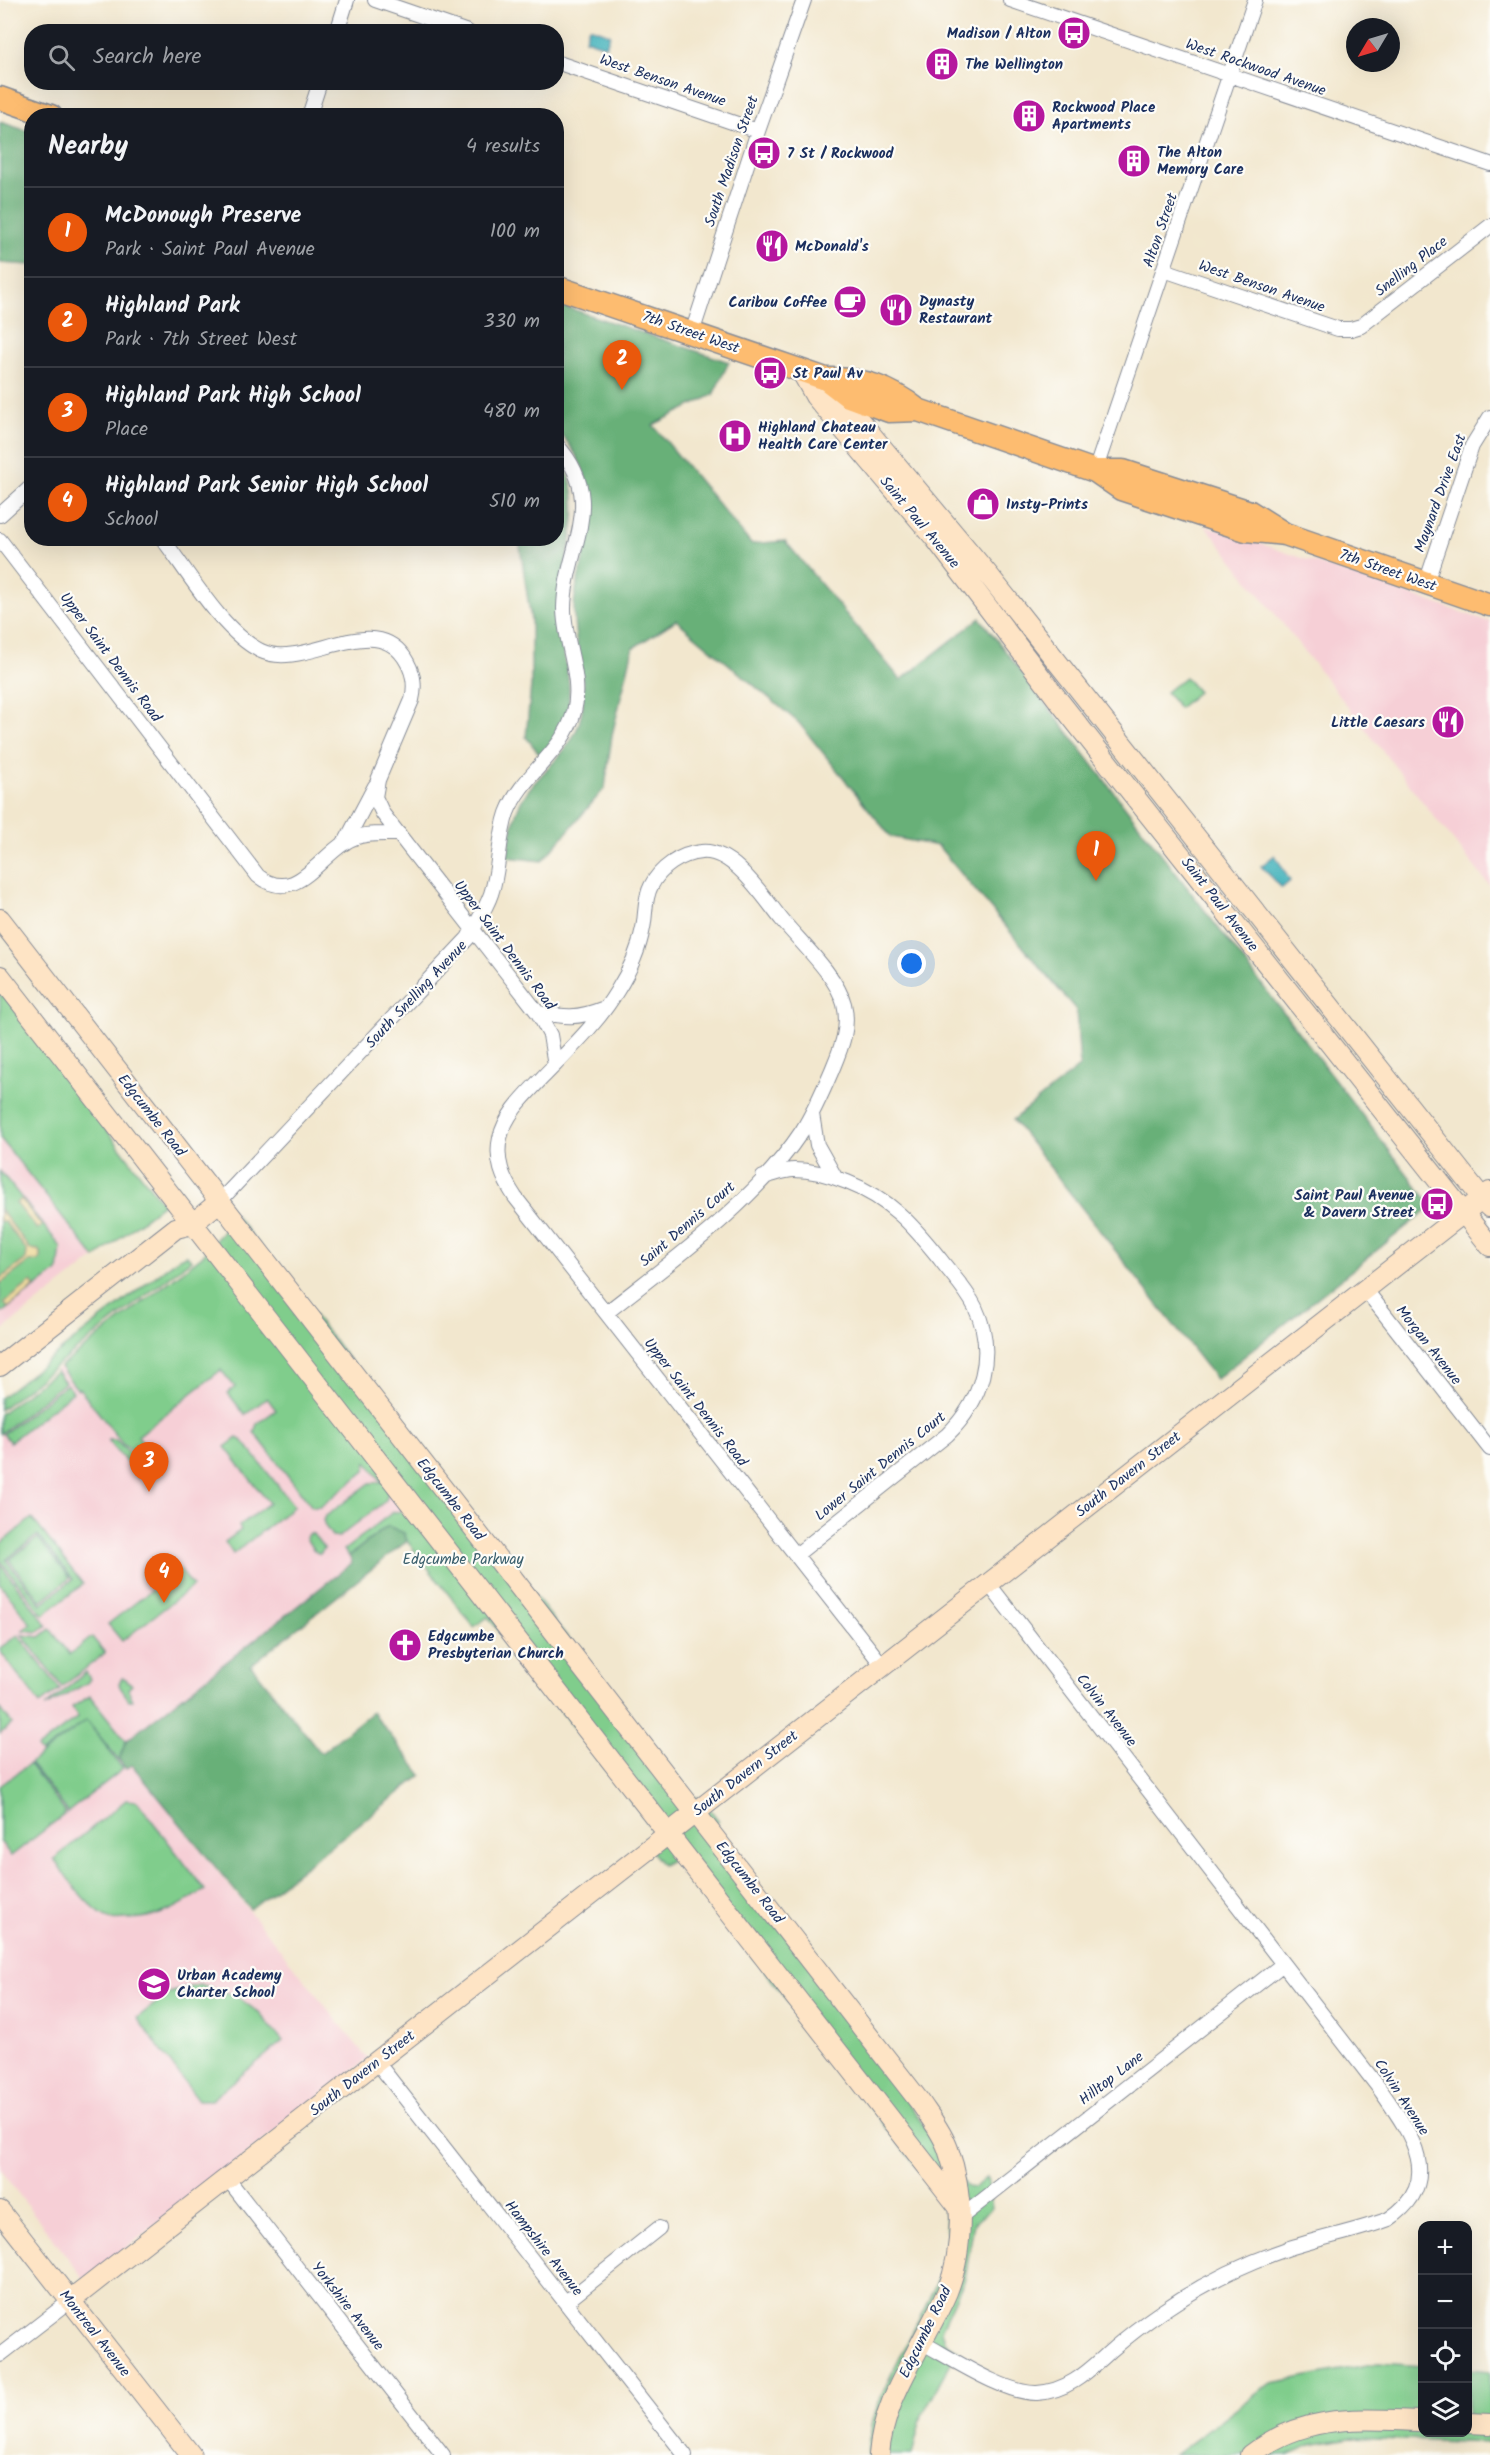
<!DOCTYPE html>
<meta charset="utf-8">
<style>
:root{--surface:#171b24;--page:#20242c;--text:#f1f3f6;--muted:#9ea1a6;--line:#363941;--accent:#ea580c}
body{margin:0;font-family:Kalam,sans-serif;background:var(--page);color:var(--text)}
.controls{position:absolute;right:18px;bottom:18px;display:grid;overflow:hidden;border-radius:12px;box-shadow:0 6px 24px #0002}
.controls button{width:54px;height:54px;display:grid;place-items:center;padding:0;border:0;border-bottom:2px solid var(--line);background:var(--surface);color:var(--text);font:30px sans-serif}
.compass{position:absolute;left:1346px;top:18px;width:54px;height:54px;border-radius:50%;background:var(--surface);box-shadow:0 6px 24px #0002;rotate:232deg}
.you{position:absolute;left:912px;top:964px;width:21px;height:21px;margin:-15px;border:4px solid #fff;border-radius:50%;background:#1a73e8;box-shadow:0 0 0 9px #1a73e833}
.badge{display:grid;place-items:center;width:39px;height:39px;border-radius:50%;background:var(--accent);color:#fff;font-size:20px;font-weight:700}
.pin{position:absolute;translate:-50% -50px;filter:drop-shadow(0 2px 3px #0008)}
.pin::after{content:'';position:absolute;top:32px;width:21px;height:18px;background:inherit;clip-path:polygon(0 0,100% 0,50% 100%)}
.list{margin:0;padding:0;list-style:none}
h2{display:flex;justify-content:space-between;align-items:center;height:78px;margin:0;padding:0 24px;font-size:26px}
h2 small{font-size:20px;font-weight:400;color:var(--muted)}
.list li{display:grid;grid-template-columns:39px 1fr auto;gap:18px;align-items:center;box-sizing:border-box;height:90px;padding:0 24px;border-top:2px solid var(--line)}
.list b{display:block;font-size:22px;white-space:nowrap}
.list p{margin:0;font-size:20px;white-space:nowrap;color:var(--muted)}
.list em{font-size:20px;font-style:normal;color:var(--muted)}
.icon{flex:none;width:33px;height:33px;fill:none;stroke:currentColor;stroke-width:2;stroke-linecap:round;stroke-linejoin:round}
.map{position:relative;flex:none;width:1490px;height:2455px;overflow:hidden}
.search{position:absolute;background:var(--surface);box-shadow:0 6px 24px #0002;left:24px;top:24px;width:540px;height:66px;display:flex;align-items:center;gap:15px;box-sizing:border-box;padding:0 21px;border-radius:24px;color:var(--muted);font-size:22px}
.panel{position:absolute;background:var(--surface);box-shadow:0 6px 24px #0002;left:24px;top:108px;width:540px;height:438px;border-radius:24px}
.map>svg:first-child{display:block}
.built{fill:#f6cfd6}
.green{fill:#80cd8c;stroke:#4e7e75;stroke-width:1.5;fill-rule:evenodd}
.forest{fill:#68b078;stroke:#42706b;stroke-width:1.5}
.sand{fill:#eeda9e;stroke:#84847e;stroke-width:1.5}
.water{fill:#42b2bb;stroke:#2e708c;stroke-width:1.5}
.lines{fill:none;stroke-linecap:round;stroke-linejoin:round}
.street-casing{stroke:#868b96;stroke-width:16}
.secondary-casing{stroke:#868b96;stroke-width:22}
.primary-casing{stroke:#868b96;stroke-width:25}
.street{stroke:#fff;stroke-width:14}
.secondary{stroke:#fee4c5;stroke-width:20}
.primary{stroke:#fdbc6f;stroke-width:22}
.labels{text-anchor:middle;stroke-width:4.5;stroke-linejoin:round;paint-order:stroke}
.poi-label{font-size:15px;font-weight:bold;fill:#1b2f5e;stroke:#fdfcf7;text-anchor:start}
.street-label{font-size:15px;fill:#1b2f5e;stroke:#fdfcf7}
.park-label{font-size:15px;fill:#395e6c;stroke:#fdfcf7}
</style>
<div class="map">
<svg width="1490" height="2455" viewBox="0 0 1490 2455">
<rect width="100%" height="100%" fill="#fdfcf7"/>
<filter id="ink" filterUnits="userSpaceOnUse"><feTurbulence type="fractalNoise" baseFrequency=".0167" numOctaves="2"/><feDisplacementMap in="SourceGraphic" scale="12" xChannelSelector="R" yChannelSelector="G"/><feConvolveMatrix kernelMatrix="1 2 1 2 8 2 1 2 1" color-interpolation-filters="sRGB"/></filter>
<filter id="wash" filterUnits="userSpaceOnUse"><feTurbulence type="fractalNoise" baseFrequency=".008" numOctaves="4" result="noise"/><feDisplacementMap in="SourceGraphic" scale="24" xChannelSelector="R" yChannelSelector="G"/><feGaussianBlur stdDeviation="1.35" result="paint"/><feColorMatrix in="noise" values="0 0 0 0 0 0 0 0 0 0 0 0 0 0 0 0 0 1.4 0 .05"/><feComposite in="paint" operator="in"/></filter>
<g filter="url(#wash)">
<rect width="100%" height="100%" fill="#f2e7ce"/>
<!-- built -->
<path class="built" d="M 1205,525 L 1490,622 L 1490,886 L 1444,829 Z
M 0,1138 L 95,1258 L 0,1332 Z
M 202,1256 L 208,1259 L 421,1530 L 251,1665 L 132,1765 L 368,2059 L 85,2280 L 0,2170 L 0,1414 Z"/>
<!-- green -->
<path class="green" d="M 1185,677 L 1198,692 L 1179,708 L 1166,692 Z
M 0,989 L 163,1204 L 95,1258 L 0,1138 Z
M 0,1171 L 61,1247 L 58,1271 L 0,1314 Z
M 236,1216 L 693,1797 L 701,1798 L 719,1821 L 713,1825 L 967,2187 L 974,2188 L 987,2177 L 992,2208 L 974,2223 L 965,2278 L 941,2330 L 944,2342 L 958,2350 L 922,2415 L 912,2455 L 867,2455 C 869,2435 873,2416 881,2397 C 892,2371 906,2345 919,2319 C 941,2278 958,2240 938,2194 L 676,1857 L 662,1865 L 645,1843 L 652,1834 L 651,1826 L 488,1617 L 474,1627 L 407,1541 L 404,1533 L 382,1530 L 349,1556 L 344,1550 L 393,1512 L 404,1511 L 388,1490 L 387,1498 L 384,1502 L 339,1537 L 332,1536 L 325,1526 L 323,1520 L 326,1516 L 370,1483 L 382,1482 L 367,1462 L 365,1471 L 320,1507 L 312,1507 L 254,1432 L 257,1424 L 276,1410 L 267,1398 L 245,1415 L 228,1393 L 235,1387 L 221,1370 L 138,1436 L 157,1461 L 150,1467 L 143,1459 L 123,1444 L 79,1388 L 77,1389 L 60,1367 L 202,1256 Z
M 187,1255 L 191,1260 L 0,1410 L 0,1398 L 179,1258 Z
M 56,1371 L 65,1382 L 0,1434 L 0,1414 Z
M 67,1384 L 73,1392 L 10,1442 L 3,1434 Z
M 237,1438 L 243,1441 L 294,1506 L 233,1554 L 225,1542 L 241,1530 L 239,1526 L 269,1503 L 225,1447 Z
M 108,1440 L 116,1440 L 147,1469 L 138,1477 Z
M 32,1518 L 83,1584 L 43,1615 L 0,1560 L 0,1544 ZM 38,1535 L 73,1579 L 41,1604 L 6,1560 Z
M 309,1533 L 313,1534 L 324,1548 L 320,1554 C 314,1552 308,1543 306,1537 Z
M 38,1538 L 70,1578 L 41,1601 L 9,1560 Z
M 0,1564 L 47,1625 L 38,1632 L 23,1630 L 31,1624 L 0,1584 Z
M 179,1569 L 193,1586 L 122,1641 L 108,1624 Z
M 50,1629 L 70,1654 L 92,1637 L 105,1653 L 62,1687 L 22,1635 L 40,1637 Z
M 18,1635 L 60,1689 L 40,1704 L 0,1651 L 0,1648 Z
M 86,1672 L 90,1679 L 87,1683 L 45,1707 Z
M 122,1678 L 126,1679 L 132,1685 L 128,1689 L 133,1700 L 129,1700 L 120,1687 L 119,1683 Z
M 90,1696 L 126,1741 L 119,1760 L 87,1721 L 123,1769 L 68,1812 L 30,1763 L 87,1720 L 41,1753 L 37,1748 L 78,1717 L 72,1707 Z
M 0,1708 L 12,1724 L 0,1734 Z
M 29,1764 L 66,1813 L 11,1856 L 0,1841 L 0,1786 Z
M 126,1800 L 137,1801 L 205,1890 C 177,1908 160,1919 125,1919 C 121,1919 114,1920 111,1919 C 90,1912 66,1876 54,1859 Z
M 199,1985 L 235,1995 L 259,2013 L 283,2041 L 211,2100 L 198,2100 L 137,2018 L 169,1993 Z
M 1378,2363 L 1422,2366 L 1422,2432 L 1468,2432 L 1468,2369 L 1490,2371 L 1490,2443 L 1350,2438 L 1311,2445 L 1288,2455 L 1175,2455 L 1271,2383 Z"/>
<!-- forest -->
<path class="forest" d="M 0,122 L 31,132 L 31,265 L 0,263 Z
M 557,304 L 729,362 L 713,395 L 653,425 L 751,544 L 785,541 L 901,680 L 980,618 L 1432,1206 L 1216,1379 L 1013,1120 L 1080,1066 L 1076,1010 L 938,846 L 891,837 L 799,723 L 676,620 L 633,648 L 612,735 L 605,788 L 542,861 L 507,857 C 511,835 513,811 527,792 C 544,769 570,752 579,723 C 591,686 574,652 574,615 C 573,586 584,562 589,535 C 596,496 584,457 557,430 Z
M 557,455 C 594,503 561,557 558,609 C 557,643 574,675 568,709 C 564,728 553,741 541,756 L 526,737 L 531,685 L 531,621 L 519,539 L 556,538 Z
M 388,1526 L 404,1533 L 407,1541 L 251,1665 L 321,1753 L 372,1712 L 422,1775 L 250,1909 L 132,1765 L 126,1769 L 119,1760 L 126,1741 L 352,1563 L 349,1556 Z"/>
<!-- sand -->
<path class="sand" d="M 21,1199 L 42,1226 L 37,1229 L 16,1203 Z
M 0,1209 L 30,1249 L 38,1250 L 41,1253 L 41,1258 L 37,1261 L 29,1262 L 0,1284 L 0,1279 L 26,1259 L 27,1251 L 5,1222 L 0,1221 Z
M 31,1282 L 35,1287 L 8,1308 L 4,1303 Z"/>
<!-- water -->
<path class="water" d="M 589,27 L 610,34 L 606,46 L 585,39 Z
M 1275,855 L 1290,881 L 1282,888 L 1261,866 Z"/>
</g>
<g filter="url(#ink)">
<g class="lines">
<defs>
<path id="street" d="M 375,0 L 468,32
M 1010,0 L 1490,164
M 337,32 L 347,0
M 556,62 L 758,131
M 309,116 L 320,82
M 1164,270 L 1338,329 L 1351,329 L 1361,326 L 1490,226
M 692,333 L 758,131 L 804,0
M 1095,471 L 1255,0
M 0,515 L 32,486
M 162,538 C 188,572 223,633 261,651 C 304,671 372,610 404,657 C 413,671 416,683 412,700 L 378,780 L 375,797 L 383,814 L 538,1013 L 550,1035 L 555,1065
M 0,540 L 258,876 C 294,904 316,861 344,843 C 361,832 380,834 399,834
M 1426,583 L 1472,446 L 1490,417
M 345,843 L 375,786
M 538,1013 C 565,1017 577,1019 602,1009
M 812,1114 L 817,1145 L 835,1177
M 763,1177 C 773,1175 784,1170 794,1170 C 813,1170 830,1175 847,1182 C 890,1199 912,1224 940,1259 C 952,1275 966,1289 975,1307 C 997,1353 982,1401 947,1435 L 796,1555
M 219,1202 L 468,938 C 476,923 486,909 491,894 C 500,868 498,839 507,813 C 522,774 563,753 574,712 C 583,677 564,643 564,608 C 565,547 609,502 556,444
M 1365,1289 L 1490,1449
M 606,1313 C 672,1261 755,1202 802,1131 C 814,1112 823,1091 832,1070 C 841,1048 850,1028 844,1004 C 837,976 801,943 782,920 C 764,898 733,848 701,852 C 680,854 660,868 651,886 C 644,899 646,915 643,928 C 639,950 629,972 617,991 C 598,1023 568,1051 542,1078 C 525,1096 506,1113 500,1138 C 495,1160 503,1179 515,1197 L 883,1666
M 376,2061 L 685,2455
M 227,2178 L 443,2455
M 960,2218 L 1283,1964
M 566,2302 L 659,2228
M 921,2342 C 951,2358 1005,2394 1037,2393 C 1071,2391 1091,2368 1114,2348 C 1129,2335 1145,2323 1161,2312 C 1199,2286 1241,2265 1284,2250 C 1318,2238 1355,2232 1389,2219 C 1447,2180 1409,2131 1379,2088 L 988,1583
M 0,2355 L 70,2301"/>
<path id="secondary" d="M 800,369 L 815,396 L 935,538 L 1059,701 L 1490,1246
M 830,393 L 848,407 L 990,577 L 1489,1207
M 0,919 L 920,2102 C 930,2117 942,2132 948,2149 C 964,2193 964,2249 947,2292 C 938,2313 926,2333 916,2353 C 898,2386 882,2417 879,2455
M 0,976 L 958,2206
M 0,1366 L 176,1228 L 192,1224 L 219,1202
M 0,2211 L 191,2455
M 70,2301 L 1490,1192
M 1468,2423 L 1490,2424
M 1250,2455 C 1305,2413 1358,2419 1422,2421"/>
<path id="primary" d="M 0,98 L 51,116
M 556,287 L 826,379 L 848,396 L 889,411 L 918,410
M 826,379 C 862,378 889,387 918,410 L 1095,471 L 1121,489 L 1246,530 L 1285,534
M 1095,471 L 1123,471 L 1250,512 L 1285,534 L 1490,605"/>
</defs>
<!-- street casing -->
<use href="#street" class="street-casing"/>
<!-- secondary casing -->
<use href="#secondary" class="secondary-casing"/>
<!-- primary casing -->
<use href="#primary" class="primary-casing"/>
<!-- street -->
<use href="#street" class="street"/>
<!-- secondary -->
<use href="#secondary" class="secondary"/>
<!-- primary -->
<use href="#primary" class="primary"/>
</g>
</g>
<!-- icons -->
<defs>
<symbol id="bus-disc" viewBox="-11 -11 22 22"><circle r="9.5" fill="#b5179e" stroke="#fdfcf7"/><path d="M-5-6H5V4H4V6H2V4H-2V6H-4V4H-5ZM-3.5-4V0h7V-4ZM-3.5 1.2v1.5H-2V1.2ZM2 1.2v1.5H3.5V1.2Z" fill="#fff"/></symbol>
<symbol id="building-disc" viewBox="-11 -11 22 22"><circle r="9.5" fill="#b5179e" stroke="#fdfcf7"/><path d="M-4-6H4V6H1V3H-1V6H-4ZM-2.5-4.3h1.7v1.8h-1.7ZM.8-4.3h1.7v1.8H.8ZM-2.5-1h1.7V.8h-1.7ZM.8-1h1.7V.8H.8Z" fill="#fff"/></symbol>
<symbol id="restaurant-disc" viewBox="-11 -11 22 22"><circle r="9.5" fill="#b5179e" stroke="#fdfcf7"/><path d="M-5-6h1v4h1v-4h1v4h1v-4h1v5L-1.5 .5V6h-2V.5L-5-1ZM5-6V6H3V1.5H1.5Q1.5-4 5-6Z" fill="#fff"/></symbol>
<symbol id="cafe-disc" viewBox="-11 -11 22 22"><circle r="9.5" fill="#b5179e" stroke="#fdfcf7"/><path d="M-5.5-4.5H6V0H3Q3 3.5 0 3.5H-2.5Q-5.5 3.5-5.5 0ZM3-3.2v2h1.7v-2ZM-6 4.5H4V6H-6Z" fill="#fff"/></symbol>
<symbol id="hospital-disc" viewBox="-11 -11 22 22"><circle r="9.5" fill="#b5179e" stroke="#fdfcf7"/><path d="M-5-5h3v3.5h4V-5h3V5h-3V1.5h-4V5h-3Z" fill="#fff"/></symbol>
<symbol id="shop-disc" viewBox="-11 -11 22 22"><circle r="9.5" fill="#b5179e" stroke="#fdfcf7"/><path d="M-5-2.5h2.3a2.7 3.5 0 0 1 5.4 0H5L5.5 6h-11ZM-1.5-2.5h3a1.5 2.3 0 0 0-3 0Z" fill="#fff"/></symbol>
<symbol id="church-disc" viewBox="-11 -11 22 22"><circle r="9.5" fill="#b5179e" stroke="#fdfcf7"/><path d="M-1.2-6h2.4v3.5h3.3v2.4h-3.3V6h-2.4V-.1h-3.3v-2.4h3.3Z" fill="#fff"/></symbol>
<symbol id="school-disc" viewBox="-11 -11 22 22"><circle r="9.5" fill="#b5179e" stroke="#fdfcf7"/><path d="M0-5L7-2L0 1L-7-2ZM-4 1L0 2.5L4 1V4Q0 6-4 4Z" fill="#fff"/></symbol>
</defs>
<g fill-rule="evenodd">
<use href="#bus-disc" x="1055" y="14" width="38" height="38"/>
<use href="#building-disc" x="923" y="45" width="38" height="38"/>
<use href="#building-disc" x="1010" y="97" width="38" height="38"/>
<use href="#bus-disc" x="745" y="134" width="38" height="38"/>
<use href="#building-disc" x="1115" y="142" width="38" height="38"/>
<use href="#restaurant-disc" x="753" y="227" width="38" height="38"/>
<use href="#cafe-disc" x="831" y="283" width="38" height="38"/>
<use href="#restaurant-disc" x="877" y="291" width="38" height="38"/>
<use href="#bus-disc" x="751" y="354" width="38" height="38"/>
<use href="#hospital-disc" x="716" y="417" width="38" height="38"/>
<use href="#shop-disc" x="964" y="485" width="38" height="38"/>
<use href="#restaurant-disc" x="1429" y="703" width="38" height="38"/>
<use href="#bus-disc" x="1418" y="1185" width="38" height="38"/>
<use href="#church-disc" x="386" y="1626" width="38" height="38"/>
<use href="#school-disc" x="135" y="1965" width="38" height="38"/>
</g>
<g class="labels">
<!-- poi labels -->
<g class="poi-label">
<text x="1051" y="38" text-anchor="end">Madison / Alton</text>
<text x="965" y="69">The Wellington</text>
<text x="1052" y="112">Rockwood Place<tspan x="1052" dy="17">Apartments</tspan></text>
<text x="1157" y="157">The Alton<tspan x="1157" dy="17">Memory Care</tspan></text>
<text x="787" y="158">7 St / Rockwood</text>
<text x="795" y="251">McDonald's</text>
<text x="919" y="306">Dynasty<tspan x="919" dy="17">Restaurant</tspan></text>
<text x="827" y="307" text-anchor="end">Caribou Coffee</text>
<text x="793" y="378">St Paul Av</text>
<text x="758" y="432">Highland Chateau<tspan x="758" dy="17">Health Care Center</tspan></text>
<text x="1006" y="509">Insty-Prints</text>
<text x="1425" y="727" text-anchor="end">Little Caesars</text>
<text x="1414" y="1200" text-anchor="end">Saint Paul Avenue<tspan x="1414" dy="17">&amp; Davern Street</tspan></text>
<text x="428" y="1641">Edgcumbe<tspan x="428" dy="17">Presbyterian Church</tspan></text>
<text x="177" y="1980">Urban Academy<tspan x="177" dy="17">Charter School</tspan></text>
</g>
<!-- street labels -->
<g class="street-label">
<text transform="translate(1256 67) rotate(19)" y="5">West Rockwood Avenue</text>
<text transform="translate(663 80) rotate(19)" y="5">West Benson Avenue</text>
<text transform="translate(731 161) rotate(-71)" y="5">South Madison Street</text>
<text transform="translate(1160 230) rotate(-71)" y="5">Alton Street</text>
<text transform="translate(1411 266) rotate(-38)" y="5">Snelling Place</text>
<text transform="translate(1262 286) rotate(19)" y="5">West Benson Avenue</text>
<text transform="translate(691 332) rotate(19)" y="5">7th Street West</text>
<text transform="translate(1440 493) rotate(-70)" y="5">Maynard Drive East</text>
<text transform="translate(920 522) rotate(50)" y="5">Saint Paul Avenue</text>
<text transform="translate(1388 570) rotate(19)" y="5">7th Street West</text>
<text transform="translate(111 657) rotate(53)" y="5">Upper Saint Dennis Road</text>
<text transform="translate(1220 904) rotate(52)" y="5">Saint Paul Avenue</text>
<text transform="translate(505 945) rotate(53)" y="5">Upper Saint Dennis Road</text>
<text transform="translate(416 994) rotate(-47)" y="5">South Snelling Avenue</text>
<text transform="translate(152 1115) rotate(52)" y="5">Edgcumbe Road</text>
<text transform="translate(687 1224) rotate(-41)" y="5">Saint Dennis Court</text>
<text transform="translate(1429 1345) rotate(52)" y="5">Morgan Avenue</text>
<text transform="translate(696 1402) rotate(52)" y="5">Upper Saint Dennis Road</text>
<text transform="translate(880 1466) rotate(-39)" y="5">Lower Saint Dennis Court</text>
<text transform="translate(1128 1474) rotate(-38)" y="5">South Davern Street</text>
<text transform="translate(451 1499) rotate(52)" y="5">Edgcumbe Road</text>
<text transform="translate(1107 1710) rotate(52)" y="5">Colvin Avenue</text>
<text transform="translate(745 1773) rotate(-38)" y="5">South Davern Street</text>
<text transform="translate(750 1882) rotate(52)" y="5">Edgcumbe Road</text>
<text transform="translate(362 2073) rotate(-38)" y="5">South Davern Street</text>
<text transform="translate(1111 2078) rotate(-38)" y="5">Hilltop Lane</text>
<text transform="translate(1402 2097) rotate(57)" y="5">Colvin Avenue</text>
<text transform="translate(544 2248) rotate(52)" y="5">Hampshire Avenue</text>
<text transform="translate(348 2306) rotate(52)" y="5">Yorkshire Avenue</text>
<text transform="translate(925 2332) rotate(-64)" y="5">Edgcumbe Road</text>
<text transform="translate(95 2333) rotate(52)" y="5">Montreal Avenue</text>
</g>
<!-- park labels -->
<g class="park-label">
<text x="463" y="1564">Edgcumbe Parkway</text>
</g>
</g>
</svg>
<div class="controls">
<button>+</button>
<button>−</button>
<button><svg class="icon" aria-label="locate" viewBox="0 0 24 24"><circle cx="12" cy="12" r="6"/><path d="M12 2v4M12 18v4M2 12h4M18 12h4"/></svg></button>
<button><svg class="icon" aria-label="layers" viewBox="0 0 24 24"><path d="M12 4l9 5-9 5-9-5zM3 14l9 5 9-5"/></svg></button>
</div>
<svg class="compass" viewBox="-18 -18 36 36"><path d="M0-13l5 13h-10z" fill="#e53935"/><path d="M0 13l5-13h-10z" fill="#9ea1a6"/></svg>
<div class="you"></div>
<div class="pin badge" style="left:1096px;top:881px">1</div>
<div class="pin badge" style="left:622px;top:390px">2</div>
<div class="pin badge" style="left:149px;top:1492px">3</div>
<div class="pin badge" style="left:164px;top:1603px">4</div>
<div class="search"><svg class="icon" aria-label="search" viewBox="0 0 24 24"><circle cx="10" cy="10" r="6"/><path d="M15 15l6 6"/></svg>Search here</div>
<section class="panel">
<h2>Nearby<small>4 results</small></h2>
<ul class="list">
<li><span class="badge">1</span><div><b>McDonough Preserve</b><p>Park · Saint Paul Avenue</p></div><em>100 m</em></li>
<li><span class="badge">2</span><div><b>Highland Park</b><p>Park · 7th Street West</p></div><em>330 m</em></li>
<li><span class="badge">3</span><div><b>Highland Park High School</b><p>Place</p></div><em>480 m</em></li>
<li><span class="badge">4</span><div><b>Highland Park Senior High School</b><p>School</p></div><em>510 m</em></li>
</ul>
</section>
</div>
